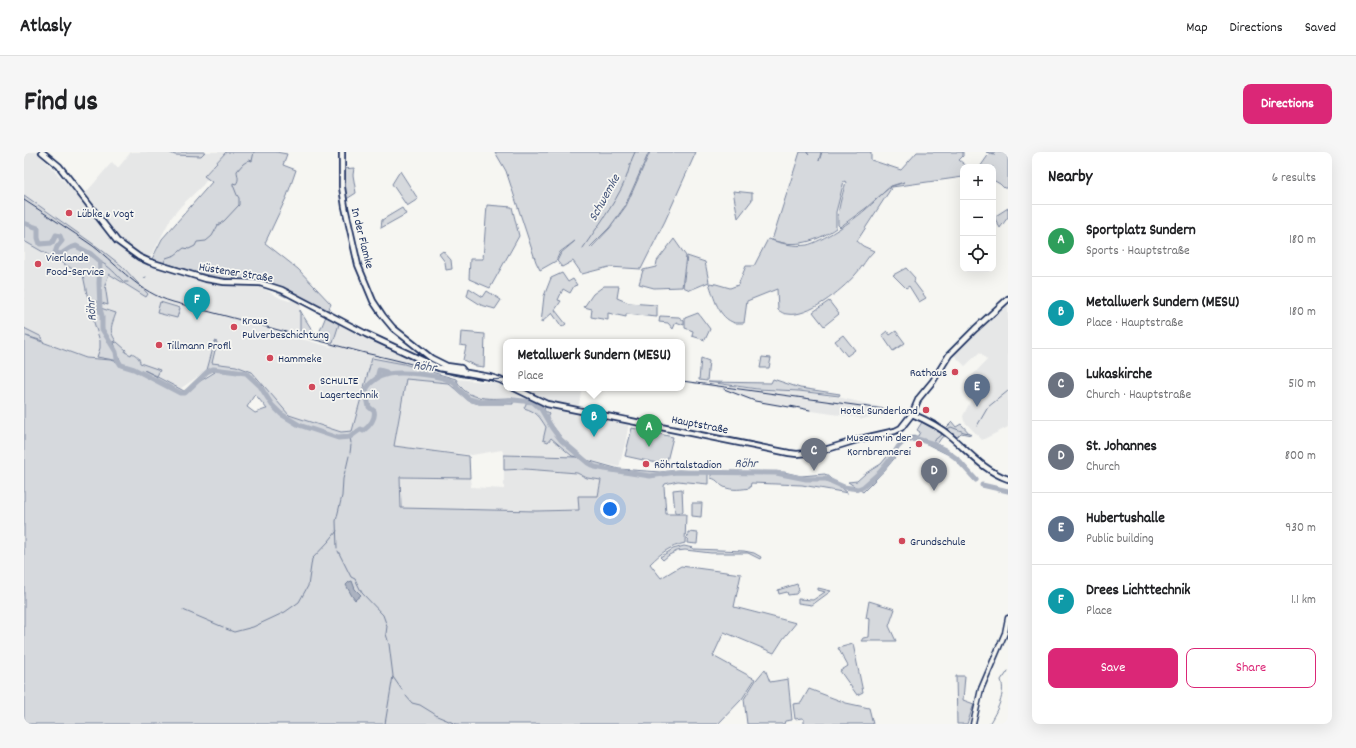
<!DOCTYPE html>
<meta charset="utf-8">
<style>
:root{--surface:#fff;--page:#f6f6f6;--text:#202124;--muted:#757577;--line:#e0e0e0;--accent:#db2777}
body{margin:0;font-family:Dekko,sans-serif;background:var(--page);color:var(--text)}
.controls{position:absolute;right:12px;top:12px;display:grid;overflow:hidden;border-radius:8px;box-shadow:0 4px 16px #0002}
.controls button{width:36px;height:36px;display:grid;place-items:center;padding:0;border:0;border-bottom:1px solid var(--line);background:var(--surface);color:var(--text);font:20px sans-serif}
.you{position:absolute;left:586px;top:357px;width:14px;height:14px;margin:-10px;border:3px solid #fff;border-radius:50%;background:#1a73e8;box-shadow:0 0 0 6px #1a73e833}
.badge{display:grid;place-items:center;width:26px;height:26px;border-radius:50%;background:var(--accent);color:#fff;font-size:13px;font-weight:700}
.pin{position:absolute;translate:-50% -33px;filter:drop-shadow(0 1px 2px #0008)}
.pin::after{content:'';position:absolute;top:21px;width:14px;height:12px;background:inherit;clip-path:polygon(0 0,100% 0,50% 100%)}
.popup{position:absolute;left:479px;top:187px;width:182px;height:52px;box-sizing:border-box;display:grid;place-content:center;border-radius:8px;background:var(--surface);filter:drop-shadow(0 1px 3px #0005);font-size:13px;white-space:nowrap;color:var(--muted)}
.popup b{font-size:15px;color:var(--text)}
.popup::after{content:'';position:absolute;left:50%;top:100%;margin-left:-8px;border:8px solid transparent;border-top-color:var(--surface)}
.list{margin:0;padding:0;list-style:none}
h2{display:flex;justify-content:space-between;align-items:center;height:52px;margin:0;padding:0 16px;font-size:17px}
h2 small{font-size:13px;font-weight:400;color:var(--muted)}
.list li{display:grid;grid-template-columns:26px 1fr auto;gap:12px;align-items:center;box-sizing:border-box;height:72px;padding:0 16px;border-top:1px solid var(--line)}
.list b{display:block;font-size:15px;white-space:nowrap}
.list p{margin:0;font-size:13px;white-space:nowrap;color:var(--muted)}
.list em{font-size:13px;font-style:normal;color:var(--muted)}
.actions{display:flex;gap:8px;padding:12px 16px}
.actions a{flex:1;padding:9px 0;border:1px solid var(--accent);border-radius:8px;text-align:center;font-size:14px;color:var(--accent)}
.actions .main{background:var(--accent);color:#fff}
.icon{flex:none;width:22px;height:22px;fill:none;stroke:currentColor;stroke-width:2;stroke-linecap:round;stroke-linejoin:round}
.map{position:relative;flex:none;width:984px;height:572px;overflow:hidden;border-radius:8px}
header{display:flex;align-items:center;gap:24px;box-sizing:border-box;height:56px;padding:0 20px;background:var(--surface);border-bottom:1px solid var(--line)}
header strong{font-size:19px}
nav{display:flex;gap:22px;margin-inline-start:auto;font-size:14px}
.intro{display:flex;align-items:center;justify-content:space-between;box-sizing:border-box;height:96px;padding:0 24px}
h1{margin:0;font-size:28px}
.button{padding:10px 18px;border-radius:8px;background:var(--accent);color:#fff;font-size:14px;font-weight:700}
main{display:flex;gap:24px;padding:0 24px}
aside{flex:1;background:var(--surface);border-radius:8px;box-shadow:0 4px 16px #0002}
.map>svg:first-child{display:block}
.built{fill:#e6e7e7}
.green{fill:#d6d9dd;stroke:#78849e;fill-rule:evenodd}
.water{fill:#abb2c0;stroke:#717e99}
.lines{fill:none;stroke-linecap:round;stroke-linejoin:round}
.stream{stroke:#717e99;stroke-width:1}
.river{stroke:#abb2c0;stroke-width:5}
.tertiary-casing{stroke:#1b2f5e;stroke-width:7}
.secondary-casing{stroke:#1b2f5e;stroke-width:8}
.tertiary{stroke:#f6f6f2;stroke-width:4}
.secondary{stroke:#f6f6f2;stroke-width:4.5}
.rail{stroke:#1b2f5e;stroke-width:1}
.poi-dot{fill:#d1495b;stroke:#f6f6f2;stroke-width:1.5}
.labels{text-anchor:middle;stroke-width:3.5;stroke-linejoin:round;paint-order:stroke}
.poi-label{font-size:12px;fill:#1b2f5e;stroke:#f6f6f2;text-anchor:start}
.street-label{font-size:12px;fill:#1b2f5e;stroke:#f6f6f2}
.water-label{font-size:13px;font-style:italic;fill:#46567b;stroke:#f6f6f2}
</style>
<header>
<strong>Atlasly</strong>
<nav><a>Map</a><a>Directions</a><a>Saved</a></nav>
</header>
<div class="intro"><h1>Find us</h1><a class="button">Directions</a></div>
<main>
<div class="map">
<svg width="984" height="572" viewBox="0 0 984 572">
<rect width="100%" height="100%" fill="#f6f6f2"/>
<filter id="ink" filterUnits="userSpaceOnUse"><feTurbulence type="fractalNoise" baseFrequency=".025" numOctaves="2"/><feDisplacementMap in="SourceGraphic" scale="8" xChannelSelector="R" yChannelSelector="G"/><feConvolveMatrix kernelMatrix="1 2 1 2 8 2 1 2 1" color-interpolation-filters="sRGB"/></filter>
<g filter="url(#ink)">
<!-- built -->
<path class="built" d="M 0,0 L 13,0 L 63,54 L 92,92 L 103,101 L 117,108 L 167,125 L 192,131 L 224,133 L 237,135 L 256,146 L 265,149 L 271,147 L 279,151 L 276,156 L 276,181 L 274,186 L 307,195 L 315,172 L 392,207 L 390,210 L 380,212 L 348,206 L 328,279 L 317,280 L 265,263 L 228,220 L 187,211 L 183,218 L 156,237 L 122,218 L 87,208 L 62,206 L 0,184 L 0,89 L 59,123 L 81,133 L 85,122 L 122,145 L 75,96 L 0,43 Z
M 107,0 L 144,0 L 151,3 L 177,4 L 181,0 L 202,0 L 180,23 L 184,26 L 179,33 L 157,54 L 147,66 L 130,99 L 124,107 L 115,103 L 99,92 L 60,43 L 88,10 L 94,16 Z
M 984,149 L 984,275 L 958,288 L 940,269 L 939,264 L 953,236 L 945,227 L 963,208 L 956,200 L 941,214 L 929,202 Z
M 382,227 L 424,231 L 445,249 L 456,246 L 447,244 L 435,232 L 432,227 L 471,231 L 507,249 L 605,270 L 601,292 L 595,315 L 552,305 L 480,303 L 478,298 L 448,303 L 370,294 Z
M 677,230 L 732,238 L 775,239 L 814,245 L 852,254 L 874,258 L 873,261 L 849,259 L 850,264 L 836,268 L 836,266 L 739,252 L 725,248 L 693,236 L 677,232 Z
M 494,236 L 558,236 L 554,257 L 526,250 Z
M 501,317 L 553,321 L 563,326 L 578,328 L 574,344 L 555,358 L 512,359 L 376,357 L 376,325 L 446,326 L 447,335 L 480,337 L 480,318 Z"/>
<!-- green -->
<path class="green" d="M 144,0 L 181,0 L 177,4 L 151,3 Z
M 202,0 L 252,0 L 263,2 L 259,13 L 272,18 L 263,44 L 241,91 L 274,117 L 307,152 L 303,161 L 268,141 L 262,145 L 246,137 L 244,132 L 222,128 L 197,126 L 170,120 L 128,107 L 138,87 L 188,30 L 180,24 Z
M 471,0 L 625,0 L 601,54 L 585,76 L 566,95 L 567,96 L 586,76 L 602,54 L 626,0 L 672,0 L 641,69 L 617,117 L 585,115 L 558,122 L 549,109 L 538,115 L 533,109 L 537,101 L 551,89 L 536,100 L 532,109 L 516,118 L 512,110 L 482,19 Z
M 776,0 L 782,0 L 785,3 L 783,0 L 797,0 L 795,9 L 798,0 L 847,0 L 847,8 L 877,18 L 893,0 L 939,0 L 939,4 L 935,8 L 944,15 L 939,15 L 939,25 L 868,35 L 833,89 L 839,94 L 850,99 C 842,106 839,115 831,123 C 818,138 784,166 763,162 C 760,162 757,160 754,158 L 753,137 L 723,149 L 720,171 C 717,171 714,171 711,171 C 694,166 690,145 685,131 L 692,132 L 706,136 L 714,133 L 722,114 L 730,114 L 744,87 C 756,91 770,95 783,93 C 797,90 830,68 841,58 C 850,51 857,42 866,35 C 870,33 876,32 880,30 L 867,34 L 842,56 L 816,75 L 814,73 C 813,58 818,44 822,30 L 820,29 L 812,60 L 812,76 C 792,90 771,96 748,88 Z
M 962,0 L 984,0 L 984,36 L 980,36 L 976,32 L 969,28 L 969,15 L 956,15 L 965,2 L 971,3 Z
M 330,16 L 329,23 L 332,41 L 321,48 L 319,17 Z
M 376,19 L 394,47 L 383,54 L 368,32 Z
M 709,39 L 728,41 L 728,48 L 714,66 Z
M 0,43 L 75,96 L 98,114 L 124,142 L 122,145 L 85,122 L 81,133 L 84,153 L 64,147 L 59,123 L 0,89 Z
M 463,53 L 488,55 L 495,84 L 466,136 L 445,127 L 446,107 L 459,107 Z
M 378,56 L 382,62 L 357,76 L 358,68 Z
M 984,56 L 984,65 L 976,76 L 970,65 Z
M 650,87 L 662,104 L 658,135 L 630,136 L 615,132 L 619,118 L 632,115 L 633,109 Z
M 419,99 L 427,108 L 428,117 L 422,118 L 421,110 L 415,102 Z
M 663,104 L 681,110 L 685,130 L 666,138 L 659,135 Z
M 882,116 L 891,126 L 890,130 L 902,146 L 895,150 L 885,134 L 882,136 L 869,123 Z
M 538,121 L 544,130 L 549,127 L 553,133 L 550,134 L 546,141 L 539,137 L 534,148 L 537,149 L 531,158 L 542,172 L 538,175 L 528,161 L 517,171 L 520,144 L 527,126 Z
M 580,134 L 595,134 L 593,146 L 605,151 L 633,153 L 633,165 L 602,162 L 602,165 L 584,161 L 584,168 L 567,165 L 568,157 L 560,155 L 569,142 Z
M 445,136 L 459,145 L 463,139 L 477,148 L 471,157 L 457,153 L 443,144 Z
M 805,149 L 815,162 L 800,174 L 789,160 Z
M 136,150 L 156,156 L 153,166 L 133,161 Z
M 64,152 L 92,161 C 88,173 84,178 92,189 L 88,190 L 95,209 L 73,205 L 76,196 L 76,189 Z
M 276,158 C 281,168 288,176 292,186 L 276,181 Z
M 674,161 L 686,177 L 681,188 L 668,184 L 669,179 L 661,176 L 661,166 Z
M 302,164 L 315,172 L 309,191 L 293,186 Z
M 636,164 L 655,165 L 660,169 L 660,173 L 652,170 L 649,177 L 644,171 L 635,170 Z
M 0,176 L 18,185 L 19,189 L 2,184 L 62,206 L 87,208 L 97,211 L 90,191 L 93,190 L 102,198 L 101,200 L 107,203 L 108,201 C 112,203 116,206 116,211 L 136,218 L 133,224 L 120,218 L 160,239 L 191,220 L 183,218 L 191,189 L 193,190 L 188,211 L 212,214 L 228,220 L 265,263 L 317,280 L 328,279 L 348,206 L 380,212 L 432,227 C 443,251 468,246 489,246 L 489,252 L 455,252 L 445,249 L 424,231 L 382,227 L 370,294 L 445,304 L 446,326 L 376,325 L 377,356 L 512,359 L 555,358 L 554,344 L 574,344 L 577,328 L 563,326 L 553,321 L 501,317 L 480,318 L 480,303 L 552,305 L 595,317 L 636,320 L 655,318 L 684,320 L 684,332 L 654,329 L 641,332 L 640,334 L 642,362 L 662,362 L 661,391 C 645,395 638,400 626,412 L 637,426 L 657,414 L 717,422 L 710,455 L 772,471 L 759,487 L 750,501 L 700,480 L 689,504 L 731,527 L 718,547 L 694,572 L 0,572 ZM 231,242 L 243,257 L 242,257 L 231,261 L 223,255 Z
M 863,179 L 866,183 L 872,179 L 881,191 L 869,199 L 858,183 Z
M 437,180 L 461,182 L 460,215 L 452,214 L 439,208 L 442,194 L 436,193 Z
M 819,183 L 831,198 L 823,204 L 811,189 Z
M 738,205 L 747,206 L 745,216 L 736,216 Z
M 677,206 L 685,209 L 683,229 L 675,228 Z
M 749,227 L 776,236 L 816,242 L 815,244 L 775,239 L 733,237 L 684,230 L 747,231 Z
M 503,250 L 521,255 L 520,258 L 525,262 L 523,266 L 540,289 L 561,306 L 548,304 L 527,286 L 524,290 L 519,288 L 522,275 C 515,264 513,260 500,256 Z
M 898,270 L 922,284 L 918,285 L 913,292 L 926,302 L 925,303 L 899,290 L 877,288 L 881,285 L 894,284 L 896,280 L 893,278 Z
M 928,270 L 932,275 L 937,272 L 947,283 L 937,281 L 933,285 L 922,276 Z
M 608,276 L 649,285 L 642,313 L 601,304 Z
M 867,300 L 873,303 L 860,319 L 839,340 L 824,330 L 833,329 L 842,321 L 857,312 Z
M 735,320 L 760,320 L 777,324 L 801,322 L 824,341 L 778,333 L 727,331 L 726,336 C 719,337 708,339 700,335 C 694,332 695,328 687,326 L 687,322 Z
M 658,337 L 659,360 L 651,361 L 649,338 Z
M 668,351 L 678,351 L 677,365 L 668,364 Z
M 664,380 L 674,381 L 673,392 L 663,391 Z
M 660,394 L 669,396 L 669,397 L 671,397 L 720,399 L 730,401 L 737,405 L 736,407 L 724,401 L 687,401 L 661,398 L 653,399 L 645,403 L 639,408 L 636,405 L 649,397 Z
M 773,432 L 775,438 L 772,442 L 764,443 L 763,440 L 755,442 L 754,438 Z
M 794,436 L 807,439 L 788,453 L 774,451 L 774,447 L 789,448 L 801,440 L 794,438 Z
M 845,449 L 871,457 L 865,474 L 872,489 L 837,489 L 839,486 L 845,485 L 846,467 L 842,466 Z
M 829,492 L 839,540 L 833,543 L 816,519 L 824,514 L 814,496 Z
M 741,517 L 746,530 L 764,527 L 768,568 L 761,569 L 760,572 L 723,572 L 720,547 L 732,528 Z
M 932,524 L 941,524 L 939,548 L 950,552 L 943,572 L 933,572 Z
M 785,537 L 822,551 L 845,556 L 849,572 L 780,572 L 780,567 L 778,566 L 771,567 L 769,552 L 777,551 Z"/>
<!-- water -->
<path class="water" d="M 328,429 L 331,437 L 337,443 L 331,448 L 328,444 L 322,433 L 325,430 Z"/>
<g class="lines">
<!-- stream -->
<path class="stream" d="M 559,96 C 574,74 590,53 601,29 C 605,20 606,9 611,0
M 76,110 C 86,114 92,123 100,130 L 104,130
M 140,110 L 142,106 L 151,103 L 160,96 L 165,97 L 171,94 L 173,90 L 182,89 L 188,84 L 194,73 L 200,69 L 215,53 L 215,46 L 213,43 L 209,33 L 209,31 L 212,32 C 216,27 213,23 213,19 L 219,12 L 225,8 L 228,9 L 230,0
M 120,126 L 122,125
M 953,274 L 964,255 L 984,239
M 922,278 L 927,275 L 940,280 L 945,281
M 326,285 L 327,291
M 907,291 L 918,282
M 326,301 L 327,293
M 322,317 L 325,304
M 313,396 L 312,369 L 318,344 L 319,327 L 321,319
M 314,399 L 327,425 L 331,427 L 338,441 L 359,463 L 363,474 L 362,482 L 365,492 L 369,524 L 361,572
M 159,458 L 199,475
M 202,477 L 210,480 L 229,475 L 261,460 L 275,450 L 284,434 L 288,407 L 305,389 L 313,379
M 369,525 L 378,538
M 980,525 L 984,519
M 382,544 L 388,551 L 396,553 L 409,561 L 413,564 L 432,572
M 965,572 C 973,559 982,542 977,528 L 979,525"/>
<!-- river -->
<path class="river" d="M 0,71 L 14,76 L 14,86 L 16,92 L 28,91 L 32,83 L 36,84 L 38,89 L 33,95 L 31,101 L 37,102 L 46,96 L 52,94 L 67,102 L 76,110 L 75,131 L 76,157 L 78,164 L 78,177 L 92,200 L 93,207 L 97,213 L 110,217 L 156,241 L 161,241 L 183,220 L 189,217 L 222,221 L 236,234 L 248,253 L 257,262 L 275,273 L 314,286 L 326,285 L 337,277 L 339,279 C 346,274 352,266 350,259 L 345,255 C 344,249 341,241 343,236 C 347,229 356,224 364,222 C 379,219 418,223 431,231 L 433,236 L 445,247 L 456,250 L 490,248 L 509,250 L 517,257 L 528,276 L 537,288 L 564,311 L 571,315 L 581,317 L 626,324 L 652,320 L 752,321 L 782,327 L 802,327 L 820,335 L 834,337 L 839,335 L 856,320 L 865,309 L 874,295 L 880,289 L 893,287 L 907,291 L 921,298 L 932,306 L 952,328
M 353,226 L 355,218 L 362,220 L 364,222
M 958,333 L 984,339"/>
<defs>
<path id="tertiary" d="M 949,572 L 957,537 L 981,481 L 984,466"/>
<path id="secondary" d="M 18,0 L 35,14 L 93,89 L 115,105 L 126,110 L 182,127 L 200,130 L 236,131 L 258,138 L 342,182 L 415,216 L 466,225 L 476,228 L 482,231
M 318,0 L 318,35 L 321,55 L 334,113 L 349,149 L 359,164 L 369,176 L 407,206 L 423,214 L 437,216 L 441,221
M 490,236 L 523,252 L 765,301 L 773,302 L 794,300 L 836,287 L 871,279 L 877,276 L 888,262 L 895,246 L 909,229 L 925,203 L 951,177 L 984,147
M 888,262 C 902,268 915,274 926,284 C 945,300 960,319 984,327"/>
</defs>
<!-- tertiary casing -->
<use href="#tertiary" class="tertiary-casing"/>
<!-- secondary casing -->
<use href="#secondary" class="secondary-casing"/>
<!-- tertiary -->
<use href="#tertiary" class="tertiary"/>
<!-- secondary -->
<use href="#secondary" class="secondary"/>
<!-- rail -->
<path class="rail" d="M 0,48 C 23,63 46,78 69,94 C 96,115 114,140 149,150 L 341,201 C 359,205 377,209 395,214 C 424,222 451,230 482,227
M 658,229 L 873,259
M 700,237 L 731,249 L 771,256
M 766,254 L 786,258"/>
</g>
</g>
<!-- markers -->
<g class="poi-dot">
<circle cx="45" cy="61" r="4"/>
<circle cx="14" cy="112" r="4"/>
<circle cx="210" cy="175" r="4"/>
<circle cx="135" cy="193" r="4"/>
<circle cx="246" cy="206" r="4"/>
<circle cx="931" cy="220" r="4"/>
<circle cx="288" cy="235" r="4"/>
<circle cx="902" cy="258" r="4"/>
<circle cx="895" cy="292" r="4"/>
<circle cx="622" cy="312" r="4"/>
<circle cx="878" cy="389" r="4"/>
</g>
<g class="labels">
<!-- poi labels -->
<g class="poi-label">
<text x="53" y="65">Lübke &amp; Vogt</text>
<text x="22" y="109">Vierlande<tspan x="22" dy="14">Food-Service</tspan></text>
<text x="218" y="172">Kraus<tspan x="218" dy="14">Pulverbeschichtung</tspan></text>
<text x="143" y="197">Tillmann Profil</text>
<text x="254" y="210">Hammeke</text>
<text x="923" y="224" text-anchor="end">Rathaus</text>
<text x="296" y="232">SCHULTE<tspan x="296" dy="14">Lagertechnik</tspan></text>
<text x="894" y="262" text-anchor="end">Hotel Sunderland</text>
<text x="887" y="289" text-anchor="end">Museum in der<tspan x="887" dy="14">Kornbrennerei</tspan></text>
<text x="630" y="316">Röhrtalstadion</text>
<text x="886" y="393">Grundschule</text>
</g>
<!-- street labels -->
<g class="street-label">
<text transform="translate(339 86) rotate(76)" y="4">In der Flamke</text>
<text transform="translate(212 120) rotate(9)" y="4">Hüstener Straße</text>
<text transform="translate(676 272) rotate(11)" y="4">Hauptstraße</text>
</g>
<!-- water labels -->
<g class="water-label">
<text transform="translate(579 45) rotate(-61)" y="5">Schwemke</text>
<text transform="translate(66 158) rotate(-94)" y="5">Röhr</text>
<text transform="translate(401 213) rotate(7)" y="5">Röhr</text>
<text x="722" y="315">Röhr</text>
</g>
</g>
</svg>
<div class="controls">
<button>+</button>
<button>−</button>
<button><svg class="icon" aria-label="locate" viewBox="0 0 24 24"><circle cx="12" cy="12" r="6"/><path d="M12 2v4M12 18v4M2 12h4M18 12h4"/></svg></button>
</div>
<div class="you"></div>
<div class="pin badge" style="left:625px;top:295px;background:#2e9e5b">A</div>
<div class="pin badge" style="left:570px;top:285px;background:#0f9aa8">B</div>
<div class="popup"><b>Metallwerk Sundern (MESU)</b>Place</div>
<div class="pin badge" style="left:790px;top:319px;background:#6b7280">C</div>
<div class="pin badge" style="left:910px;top:339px;background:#6b7280">D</div>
<div class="pin badge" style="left:953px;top:255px;background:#5c6f8a">E</div>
<div class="pin badge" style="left:173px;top:168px;background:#0f9aa8">F</div>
</div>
<aside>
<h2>Nearby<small>6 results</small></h2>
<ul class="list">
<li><span class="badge" style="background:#2e9e5b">A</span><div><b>Sportplatz Sundern</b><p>Sports · Hauptstraße</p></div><em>180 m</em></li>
<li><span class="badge" style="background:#0f9aa8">B</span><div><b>Metallwerk Sundern (MESU)</b><p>Place · Hauptstraße</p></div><em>180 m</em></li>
<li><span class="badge" style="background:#6b7280">C</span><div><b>Lukaskirche</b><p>Church · Hauptstraße</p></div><em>510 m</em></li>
<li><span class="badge" style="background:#6b7280">D</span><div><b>St. Johannes</b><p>Church</p></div><em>800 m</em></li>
<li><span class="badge" style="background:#5c6f8a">E</span><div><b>Hubertushalle</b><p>Public building</p></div><em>930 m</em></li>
<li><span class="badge" style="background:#0f9aa8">F</span><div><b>Drees Lichttechnik</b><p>Place</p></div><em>1.1 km</em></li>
</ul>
<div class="actions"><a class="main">Save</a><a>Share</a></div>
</aside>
</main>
